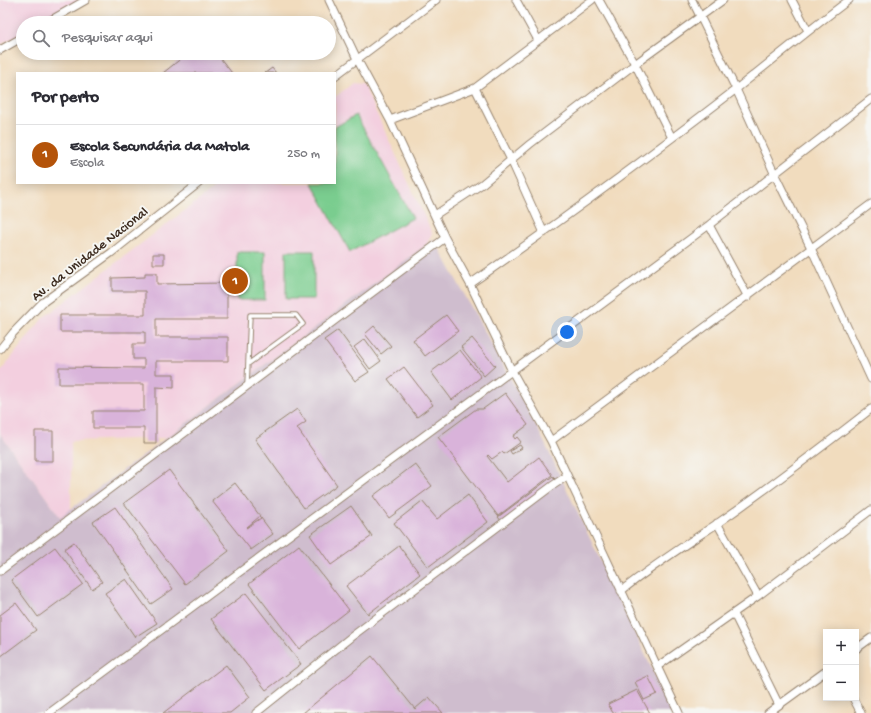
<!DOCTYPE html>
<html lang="pt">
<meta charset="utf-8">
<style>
:root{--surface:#fff;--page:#f2f2f3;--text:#2b2b33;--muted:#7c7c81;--line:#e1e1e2;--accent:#b45309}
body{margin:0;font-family:"Gochi Hand",sans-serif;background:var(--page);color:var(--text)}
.controls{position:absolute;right:12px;bottom:12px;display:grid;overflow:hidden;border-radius:0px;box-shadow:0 2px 10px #0003}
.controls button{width:36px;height:36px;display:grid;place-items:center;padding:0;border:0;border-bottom:1px solid var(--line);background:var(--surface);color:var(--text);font:20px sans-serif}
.you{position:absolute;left:567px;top:332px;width:14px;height:14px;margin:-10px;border:3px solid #fff;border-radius:50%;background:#1a73e8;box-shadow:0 0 0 6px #1a73e833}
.badge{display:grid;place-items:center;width:26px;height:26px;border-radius:50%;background:var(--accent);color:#fff;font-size:13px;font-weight:700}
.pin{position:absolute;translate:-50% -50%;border:2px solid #fff;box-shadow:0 1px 4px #0006}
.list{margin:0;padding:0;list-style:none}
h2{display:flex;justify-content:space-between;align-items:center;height:52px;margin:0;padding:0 16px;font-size:17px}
h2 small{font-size:13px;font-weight:400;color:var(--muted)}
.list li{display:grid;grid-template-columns:26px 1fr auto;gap:12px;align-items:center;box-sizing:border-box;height:60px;padding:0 16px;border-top:1px solid var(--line)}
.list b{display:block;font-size:15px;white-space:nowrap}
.list p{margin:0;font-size:13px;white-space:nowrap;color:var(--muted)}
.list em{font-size:13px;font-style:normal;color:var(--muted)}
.icon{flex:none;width:22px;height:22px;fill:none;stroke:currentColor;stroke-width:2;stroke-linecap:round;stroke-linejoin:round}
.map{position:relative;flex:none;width:871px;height:713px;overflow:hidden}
.search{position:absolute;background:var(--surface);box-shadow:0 2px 10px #0003;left:16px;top:16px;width:320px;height:44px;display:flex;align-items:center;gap:10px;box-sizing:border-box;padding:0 14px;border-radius:22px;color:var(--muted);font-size:15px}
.panel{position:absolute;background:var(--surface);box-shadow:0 2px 10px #0003;left:16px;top:72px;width:320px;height:112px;border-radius:0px}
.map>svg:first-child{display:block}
.built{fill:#f3cfdf}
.industrial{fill:#cfbdce}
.green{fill:#7acd8f;stroke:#5a7c56}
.building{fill:#d9b3da}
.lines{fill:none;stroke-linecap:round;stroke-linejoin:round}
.service-casing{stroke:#96836e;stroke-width:5.5}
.minor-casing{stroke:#96836e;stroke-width:9}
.service{stroke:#fff;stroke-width:3.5}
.minor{stroke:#fff;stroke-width:7}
.labels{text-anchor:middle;stroke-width:4;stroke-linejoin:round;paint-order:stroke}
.street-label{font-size:14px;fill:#3b2a1e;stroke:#f6f6f2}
</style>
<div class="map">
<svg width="871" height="713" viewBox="0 0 871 713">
<rect width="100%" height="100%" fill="#f6f6f2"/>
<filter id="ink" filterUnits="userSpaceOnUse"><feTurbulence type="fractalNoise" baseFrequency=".025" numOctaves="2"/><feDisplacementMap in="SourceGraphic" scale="8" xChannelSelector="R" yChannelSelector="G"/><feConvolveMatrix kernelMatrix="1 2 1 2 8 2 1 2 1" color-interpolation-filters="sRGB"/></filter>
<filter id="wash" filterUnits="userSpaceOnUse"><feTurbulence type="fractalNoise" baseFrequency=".012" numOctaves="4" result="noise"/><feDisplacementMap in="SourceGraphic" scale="16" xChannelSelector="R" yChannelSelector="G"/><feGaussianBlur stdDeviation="0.9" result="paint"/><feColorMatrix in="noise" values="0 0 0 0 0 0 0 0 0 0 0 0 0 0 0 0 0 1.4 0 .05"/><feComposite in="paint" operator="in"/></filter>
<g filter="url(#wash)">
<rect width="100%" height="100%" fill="#f1dcbe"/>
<!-- built -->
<path class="built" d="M 0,0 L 84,0 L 41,23 L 23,23 L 23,33 L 0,45 Z
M 353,83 L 363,84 L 432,233 L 427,244 L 166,438 L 71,441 L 71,510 L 60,517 L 0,434 L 0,372 L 43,318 L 221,183 L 335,183 L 335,97 Z"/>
<!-- industrial -->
<path class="industrial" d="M 434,239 L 537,427 L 673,713 L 0,713 L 0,434 L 60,517 Z"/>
<!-- green -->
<path class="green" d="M 356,115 L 413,218 L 350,252 L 312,183 L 335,183 L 335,127 Z
M 286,251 L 314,251 L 314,299 L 286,299 Z
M 237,252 L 265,252 L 265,300 L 237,300 Z"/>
<g id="blocks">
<!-- building -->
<path class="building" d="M 188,53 L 216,53 L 232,73 L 163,73 Z
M 272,68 L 276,73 L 265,73 Z
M 153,254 L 164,254 L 164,264 L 153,264 Z
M 145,273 L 157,273 L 157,284 L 227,283 L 227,319 L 156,319 L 156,337 L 228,337 L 228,361 L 156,361 L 156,374 L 174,374 L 174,388 L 156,387 L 156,443 L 144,443 L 144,428 L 93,428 L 93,411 L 144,411 L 144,384 L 59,384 L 59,367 L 144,368 L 144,359 L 133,359 L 133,344 L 145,344 L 145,332 L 60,332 L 60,315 L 145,315 L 145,291 L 112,291 L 112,278 L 145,277 Z
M 446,315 L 458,331 L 425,356 L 413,340 Z
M 374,326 L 391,346 L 381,354 L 365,334 Z
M 338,330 L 369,372 L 355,381 L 324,340 Z
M 472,338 L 495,366 L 484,376 L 461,347 Z
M 365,339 L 381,361 L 370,369 L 354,347 Z
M 460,350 L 481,377 L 452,400 L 431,372 Z
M 404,367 L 433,405 L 417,417 L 388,379 Z
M 505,393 L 528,425 L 513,436 L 515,439 L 517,437 L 521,442 L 504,454 L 502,452 L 492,459 L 488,455 L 487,456 L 507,482 L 539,457 L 552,475 L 498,516 L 438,437 L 476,409 L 483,409 Z
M 297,409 L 306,422 L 297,428 L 337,485 L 304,508 L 255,439 Z
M 35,431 L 53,431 L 53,461 L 35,461 Z
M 520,445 L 522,448 L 512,454 L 510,451 Z
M 415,464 L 432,486 L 389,518 L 373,496 Z
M 169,470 L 229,551 L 185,584 L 124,503 Z
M 553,476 L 556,481 L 502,522 L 498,517 Z
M 235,483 L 260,516 L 246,528 L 261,518 L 273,534 L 251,550 L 212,501 Z
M 468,495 L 488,522 L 428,567 L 394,523 L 422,501 L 437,519 Z
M 351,506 L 372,536 L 331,565 L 310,535 Z
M 115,507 L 173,589 L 151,604 L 93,522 Z
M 74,542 L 102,582 L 92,589 L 64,549 Z
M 299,545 L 349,610 L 299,649 L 249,584 Z
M 399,546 L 420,574 L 368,614 L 346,586 Z
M 55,547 L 83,584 L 38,617 L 11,580 Z
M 126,579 L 157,623 L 135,637 L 105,593 Z
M 246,593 L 301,664 L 266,690 L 211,619 Z
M 16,603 L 36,630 L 0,657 L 0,615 Z
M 372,656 L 415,709 L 429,697 L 443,713 L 303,713 Z
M 226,665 L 250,697 L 230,713 L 163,713 Z
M 648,676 L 657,694 L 644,700 L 635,682 Z
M 637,690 L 650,713 L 613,713 L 608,704 Z"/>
</g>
</g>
<g filter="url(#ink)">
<use href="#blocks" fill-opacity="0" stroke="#96836e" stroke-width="1"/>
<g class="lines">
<defs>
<path id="service" d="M 247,385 L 250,315 L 296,315 L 303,324 L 248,364"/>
<path id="minor" d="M 329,0 L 357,59 L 390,120 L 445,238 L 470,284 L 512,371 L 551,441 L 679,713
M 516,0 L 538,40
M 599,0 L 635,64 L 672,138
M 692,0 L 736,89 L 775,175 L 811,248 L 871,379
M 792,0 L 808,31
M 46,23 L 86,0
M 0,50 L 23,37
M 335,76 L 436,0
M 475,88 L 511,160 L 544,233
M 390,120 L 475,88 L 592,0
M 435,215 L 482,184 L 530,144 L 635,64 L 723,0
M 709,225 L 748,297
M 470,284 C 560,222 648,157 735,90 C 773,60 810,29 849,0
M 0,349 L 13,333 L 42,303 L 111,253 L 199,183
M 551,441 L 871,204
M 717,523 L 758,596
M 0,571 L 445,238
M 621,591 C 652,566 685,545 718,523 C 770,487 821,448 871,409
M 734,614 L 779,705
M 856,649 L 871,638
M 658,666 L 758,596 L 871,510
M 853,698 L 861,713
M 49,713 L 709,225 L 871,99
M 256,713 L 351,637 L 552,486 L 567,476
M 768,713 L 826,671"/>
</defs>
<!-- service casing -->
<use href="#service" class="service-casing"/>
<!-- minor casing -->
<use href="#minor" class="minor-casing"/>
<!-- service -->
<use href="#service" class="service"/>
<!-- minor -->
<use href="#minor" class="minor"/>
</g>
</g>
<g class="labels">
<!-- street labels -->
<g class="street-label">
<text transform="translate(89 253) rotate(-38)" y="5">Av. da Unidade Nacional</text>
</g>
</g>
</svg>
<div class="controls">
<button>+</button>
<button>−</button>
</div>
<div class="you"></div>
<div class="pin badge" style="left:235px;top:281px">1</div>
<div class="search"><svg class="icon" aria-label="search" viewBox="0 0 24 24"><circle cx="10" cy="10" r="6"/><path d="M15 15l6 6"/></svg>Pesquisar aqui</div>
<section class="panel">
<h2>Por perto<small></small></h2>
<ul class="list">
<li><span class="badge">1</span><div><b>Escola Secundária da Matola</b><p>Escola</p></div><em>250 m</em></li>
</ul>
</section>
</div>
